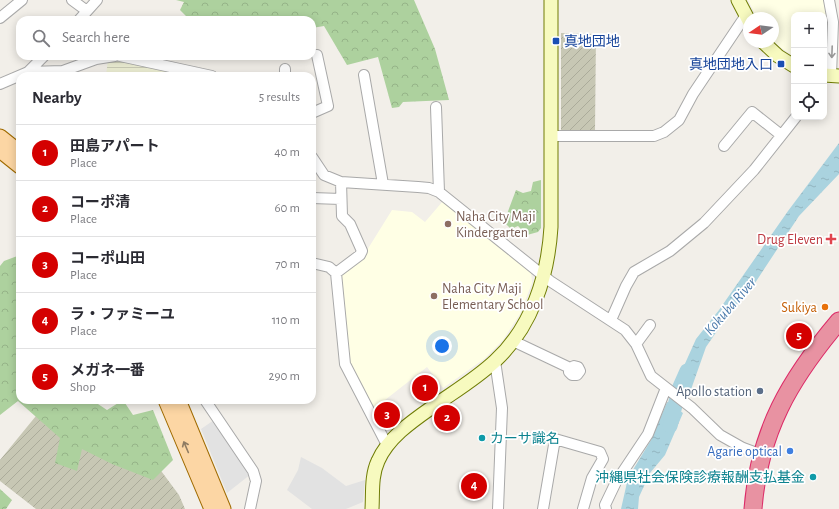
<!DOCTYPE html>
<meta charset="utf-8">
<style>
:root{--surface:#fff;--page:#f7f7f7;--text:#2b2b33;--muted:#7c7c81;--line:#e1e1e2;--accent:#d40000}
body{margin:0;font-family:"Alegreya Sans","Noto Sans JP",sans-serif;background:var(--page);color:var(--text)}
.controls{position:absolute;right:12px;top:12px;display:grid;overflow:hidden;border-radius:8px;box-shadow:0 2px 10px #0003}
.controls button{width:36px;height:36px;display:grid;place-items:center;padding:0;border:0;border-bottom:1px solid var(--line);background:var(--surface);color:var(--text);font:20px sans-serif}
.compass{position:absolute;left:743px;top:12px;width:36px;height:36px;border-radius:50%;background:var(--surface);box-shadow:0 2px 10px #0003;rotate:257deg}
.you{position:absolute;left:442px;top:346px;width:14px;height:14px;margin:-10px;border:3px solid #fff;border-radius:50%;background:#1a73e8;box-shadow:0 0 0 6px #1a73e833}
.badge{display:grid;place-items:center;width:26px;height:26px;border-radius:50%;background:var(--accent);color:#fff;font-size:13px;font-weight:700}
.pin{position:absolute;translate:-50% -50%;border:2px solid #fff;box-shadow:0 1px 4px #0006}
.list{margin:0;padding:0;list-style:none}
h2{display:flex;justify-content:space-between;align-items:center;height:52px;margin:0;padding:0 16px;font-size:17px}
h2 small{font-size:13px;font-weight:400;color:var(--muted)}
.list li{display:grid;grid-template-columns:26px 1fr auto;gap:12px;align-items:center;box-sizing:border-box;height:56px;padding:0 16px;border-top:1px solid var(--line)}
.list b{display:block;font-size:15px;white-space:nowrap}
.list p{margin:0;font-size:13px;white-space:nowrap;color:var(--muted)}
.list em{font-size:13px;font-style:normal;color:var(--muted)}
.icon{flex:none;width:22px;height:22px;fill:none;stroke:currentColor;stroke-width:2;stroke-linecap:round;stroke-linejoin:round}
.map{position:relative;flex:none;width:839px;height:509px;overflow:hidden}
.search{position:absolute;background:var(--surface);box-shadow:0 2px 10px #0003;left:16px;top:16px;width:300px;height:44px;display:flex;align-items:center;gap:10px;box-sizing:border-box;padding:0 14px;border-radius:12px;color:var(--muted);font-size:15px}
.panel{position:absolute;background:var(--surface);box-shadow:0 2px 10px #0003;left:16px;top:72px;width:300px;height:332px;border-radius:12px}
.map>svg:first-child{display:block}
.education{fill:#ffffe5}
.construction{fill:url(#construction-furrows)}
.farmland{fill:url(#farmland-rules)}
.forest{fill:url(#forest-crowns)}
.parking{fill:#e2e2e2}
.water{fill:url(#water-ripples)}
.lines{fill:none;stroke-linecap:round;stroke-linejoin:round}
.river{stroke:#aad3df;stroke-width:15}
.street-casing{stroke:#a9a9a9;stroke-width:12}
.secondary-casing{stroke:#707d05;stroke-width:15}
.primary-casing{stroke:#a06b00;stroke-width:17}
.highway-casing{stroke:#dc2a67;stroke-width:19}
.street{stroke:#fff;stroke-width:10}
.secondary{stroke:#f7fabf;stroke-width:13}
.primary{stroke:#fcd6a4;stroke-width:15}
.highway{stroke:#e892a2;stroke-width:17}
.oneway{stroke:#9c9c9c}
.oneway2{stroke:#8f7c63}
.transit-dot{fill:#1a4fb4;stroke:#fff;stroke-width:1.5}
.education-dot{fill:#8d6e63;stroke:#fff;stroke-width:1.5}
.health-dot{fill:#e0444e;stroke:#fff;stroke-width:1.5}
.food-dot{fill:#e8710a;stroke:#fff;stroke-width:1.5}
.service-dot{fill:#5c6f8a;stroke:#fff;stroke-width:1.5}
.culture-dot{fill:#0f9aa8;stroke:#fff;stroke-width:1.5}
.shop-dot{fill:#3f7fe0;stroke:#fff;stroke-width:1.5}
.labels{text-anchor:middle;stroke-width:3.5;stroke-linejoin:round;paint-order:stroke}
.transit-label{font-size:14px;fill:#164399;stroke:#fff;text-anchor:start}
.education-label{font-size:14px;fill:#785e54;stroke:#fff;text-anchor:start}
.health-label{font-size:14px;fill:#be3a42;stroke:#fff;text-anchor:end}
.food-label{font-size:14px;fill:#c56008;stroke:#fff;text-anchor:end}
.service-label{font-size:14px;fill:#4e5e75;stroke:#fff;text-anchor:end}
.culture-label{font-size:14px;fill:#0d838f;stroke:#fff;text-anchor:start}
.shop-label{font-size:14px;fill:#366cbe;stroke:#fff;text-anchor:end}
.water-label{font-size:15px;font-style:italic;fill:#4a7aab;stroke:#fff}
</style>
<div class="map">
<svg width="839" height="509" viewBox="0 0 839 509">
<defs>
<pattern id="construction-furrows" width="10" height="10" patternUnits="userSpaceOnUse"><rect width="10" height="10" fill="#c7c7b4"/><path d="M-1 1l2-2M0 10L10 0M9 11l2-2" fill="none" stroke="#abab9a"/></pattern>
<pattern id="farmland-rules" width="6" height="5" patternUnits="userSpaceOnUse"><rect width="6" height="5" fill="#eef0d5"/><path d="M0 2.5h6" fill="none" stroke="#ccceb7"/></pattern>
<pattern id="forest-crowns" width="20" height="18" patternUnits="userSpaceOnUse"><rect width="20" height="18" fill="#add19e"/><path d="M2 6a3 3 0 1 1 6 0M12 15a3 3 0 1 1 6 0" fill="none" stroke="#95b388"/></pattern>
<pattern id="water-ripples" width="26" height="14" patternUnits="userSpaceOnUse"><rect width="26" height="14" fill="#aad3df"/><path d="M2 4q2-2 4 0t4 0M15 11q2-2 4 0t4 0" fill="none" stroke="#92b5bf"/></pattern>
</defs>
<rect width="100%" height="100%" fill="#f2efe9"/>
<!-- education -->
<path class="education" d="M 748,0 L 825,0 L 829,29 L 828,63 L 826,68 L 824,68 L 824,15 L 794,15 L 794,57 L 773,42 L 773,18 L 757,18 Z
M 443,201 L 531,270 L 532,283 L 520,314 L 503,340 L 484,359 L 443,388 L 427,367 L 371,411 L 349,364 L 342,309 L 341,271 L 364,255 L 392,210 L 412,212 L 425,222 Z"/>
<!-- construction -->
<path class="construction" d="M 561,33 L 596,34 L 595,131 L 561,131 Z
M 49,400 L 153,460 L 179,495 L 185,509 L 36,509 L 0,481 L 0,460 Z"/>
<!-- farmland -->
<path class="farmland" d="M 121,58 L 173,70 L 172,76 L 106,76 L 108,59 Z"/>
<!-- forest -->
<path class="forest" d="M 176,0 L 414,0 L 435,49 L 449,100 L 403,102 L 399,107 L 392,108 L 378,57 L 347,65 L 324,26 L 312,28 L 312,20 L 190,20 L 180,10 L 184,2 Z
M 541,180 L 541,228 L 538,232 L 527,235 L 518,226 L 511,229 L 504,222 L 516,190 L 523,193 L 531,191 L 533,182 Z
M 20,255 L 20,400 L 92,400 L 107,410 L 123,400 L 133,415 L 153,410 L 173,460 L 153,480 L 112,464 L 82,449 L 77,471 L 55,463 L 60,438 L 18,401 L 0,415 L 0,266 L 4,261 Z
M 0,489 L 12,500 L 6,509 L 0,509 Z"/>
<!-- parking -->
<path class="parking" d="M 214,420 L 251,474 L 227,493 L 201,429 Z
M 301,457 L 322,468 L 346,486 L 365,480 L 363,502 L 346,509 L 312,509 L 287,490 L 298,470 Z"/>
<!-- water -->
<path class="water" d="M 839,143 L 839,174 L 799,216 L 755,283 L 728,315 L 706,347 L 688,398 L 675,386 L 696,339 L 719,310 L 788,211 Z
M 667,402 L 683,413 L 665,455 L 650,473 L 639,497 L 638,509 L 621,509 L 628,478 L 651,440 Z"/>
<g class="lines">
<!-- river -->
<path class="river" d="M 670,426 L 679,389 L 687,371"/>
<defs>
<path id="street" d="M 72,0 L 87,11
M 829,0 L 833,22 L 831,75
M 0,18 L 22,0
M 79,20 L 97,0
M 120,56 L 212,76
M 285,69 L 285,76
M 28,72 L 44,56
M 364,75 L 383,184
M 0,84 L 28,72 L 63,71 L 96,59 L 115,56
M 436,107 L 439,192
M 312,113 L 328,106 L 317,55
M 551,136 L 654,136 L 664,132 L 679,120 L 693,94 L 746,15
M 724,146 L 752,112 L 781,135
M 312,157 L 324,175 L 341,182 L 418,187 L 429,188 L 439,192 L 550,281 L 625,330 L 636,344 L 651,376 L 692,408 L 720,435 L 743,448 L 762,455
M 312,198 L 341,199
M 312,263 L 329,267 L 336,273 L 345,364 L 387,445
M 336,273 L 360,255 L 362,251 L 350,224 L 342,216 L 341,182
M 611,320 L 626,286 L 634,272 L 670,251 L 704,223 L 754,170 L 796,117
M 513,341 L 570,368 L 574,366 L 578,367 L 580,371 L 577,375 L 572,375 L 569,372 L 570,368
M 636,344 L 650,325
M 495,361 L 502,408 L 498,509
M 205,400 L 253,471 L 256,481 L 250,509
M 543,509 L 555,439 L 600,452 L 603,459 L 592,478 L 583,509
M 606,509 L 605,505 L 616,482 L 648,434 L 666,388"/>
<path id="secondary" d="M 738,0 L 749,21
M 763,42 L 778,56 L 794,66
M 824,75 L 839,76
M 372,509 C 373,493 371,476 378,461 C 388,438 411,422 431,408 C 452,393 476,379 495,361 C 532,327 548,276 551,227 L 551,0"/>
<path id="primary" d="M 0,137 L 20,153
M 0,150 L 20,166
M 166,400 L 212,509
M 178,400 L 223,509"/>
<path id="highway" d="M 753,509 C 759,431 790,379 839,321"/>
</defs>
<!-- street casing -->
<use href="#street" class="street-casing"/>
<!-- secondary casing -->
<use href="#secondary" class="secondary-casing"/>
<!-- primary casing -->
<use href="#primary" class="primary-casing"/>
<!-- highway casing -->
<use href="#highway" class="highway-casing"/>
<!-- street -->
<use href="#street" class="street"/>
<!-- secondary -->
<use href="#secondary" class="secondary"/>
<!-- primary -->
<use href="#primary" class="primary"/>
<!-- highway -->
<use href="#highway" class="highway"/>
</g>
<!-- one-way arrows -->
<defs><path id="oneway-shaft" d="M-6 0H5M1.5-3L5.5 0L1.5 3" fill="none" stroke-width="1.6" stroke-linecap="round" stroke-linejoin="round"/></defs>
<use class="oneway" href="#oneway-shaft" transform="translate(832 52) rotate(92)"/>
<use class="oneway2" href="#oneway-shaft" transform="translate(186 447) rotate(-113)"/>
<!-- markers -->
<g class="transit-dot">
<rect x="552" y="37" width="8" height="8" rx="2"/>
<rect x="777" y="60" width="8" height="8" rx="2"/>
</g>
<g class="education-dot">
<circle cx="448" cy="224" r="4"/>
<circle cx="434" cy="296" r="4"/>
</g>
<path class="health-dot" d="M829 233h4v4h4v4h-4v4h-4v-4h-4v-4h4z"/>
<circle class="food-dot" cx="825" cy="307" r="4"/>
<circle class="service-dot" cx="760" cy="391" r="4"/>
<g class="culture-dot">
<circle cx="482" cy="438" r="4"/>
<circle cx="813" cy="477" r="4"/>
</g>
<circle class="shop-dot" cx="790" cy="451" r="4"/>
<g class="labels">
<!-- transit labels -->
<g class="transit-label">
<text x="564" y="46">真地団地</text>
<text x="773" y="69" text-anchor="end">真地団地入口</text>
</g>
<!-- education labels -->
<g class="education-label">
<text x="456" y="221">Naha City Maji<tspan x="456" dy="16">Kindergarten</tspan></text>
<text x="442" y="293">Naha City Maji<tspan x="442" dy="16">Elementary School</tspan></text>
</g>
<!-- health labels -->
<g class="health-label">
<text x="823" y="244">Drug Eleven</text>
</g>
<!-- food labels -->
<g class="food-label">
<text x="817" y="312">Sukiya</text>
</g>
<!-- service labels -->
<g class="service-label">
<text x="752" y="396">Apollo station</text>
</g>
<!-- culture labels -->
<g class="culture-label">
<text x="490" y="443">カーサ識名</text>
<text x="805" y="482" text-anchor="end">沖縄県社会保険診療報酬支払基金</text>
</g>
<!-- shop labels -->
<g class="shop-label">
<text x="782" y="456">Agarie optical</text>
</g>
<!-- water labels -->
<g class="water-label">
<text transform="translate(730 306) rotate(-49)" y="5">Kokuba River</text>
</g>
</g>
</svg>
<div class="controls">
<button>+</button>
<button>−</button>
<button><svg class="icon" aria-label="locate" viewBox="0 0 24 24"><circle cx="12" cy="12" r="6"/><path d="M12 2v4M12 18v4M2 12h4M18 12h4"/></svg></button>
</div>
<svg class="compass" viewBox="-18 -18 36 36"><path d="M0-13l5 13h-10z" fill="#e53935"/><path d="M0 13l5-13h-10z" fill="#7c7c81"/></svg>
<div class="you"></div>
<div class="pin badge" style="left:425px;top:388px">1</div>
<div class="pin badge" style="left:447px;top:418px">2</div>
<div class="pin badge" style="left:387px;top:415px">3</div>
<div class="pin badge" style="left:474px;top:486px">4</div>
<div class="pin badge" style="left:799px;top:336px">5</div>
<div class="search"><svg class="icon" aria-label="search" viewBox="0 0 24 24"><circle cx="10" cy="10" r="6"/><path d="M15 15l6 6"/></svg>Search here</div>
<section class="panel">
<h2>Nearby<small>5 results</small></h2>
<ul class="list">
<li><span class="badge">1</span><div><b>田島アパート</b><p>Place</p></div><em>40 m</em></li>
<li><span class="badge">2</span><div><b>コーポ清</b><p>Place</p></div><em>60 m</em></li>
<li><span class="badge">3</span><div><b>コーポ山田</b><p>Place</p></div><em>70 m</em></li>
<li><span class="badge">4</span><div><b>ラ・ファミーユ</b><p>Place</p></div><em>110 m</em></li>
<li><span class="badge">5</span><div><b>メガネ一番</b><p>Shop</p></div><em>290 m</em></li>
</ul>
</section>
</div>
